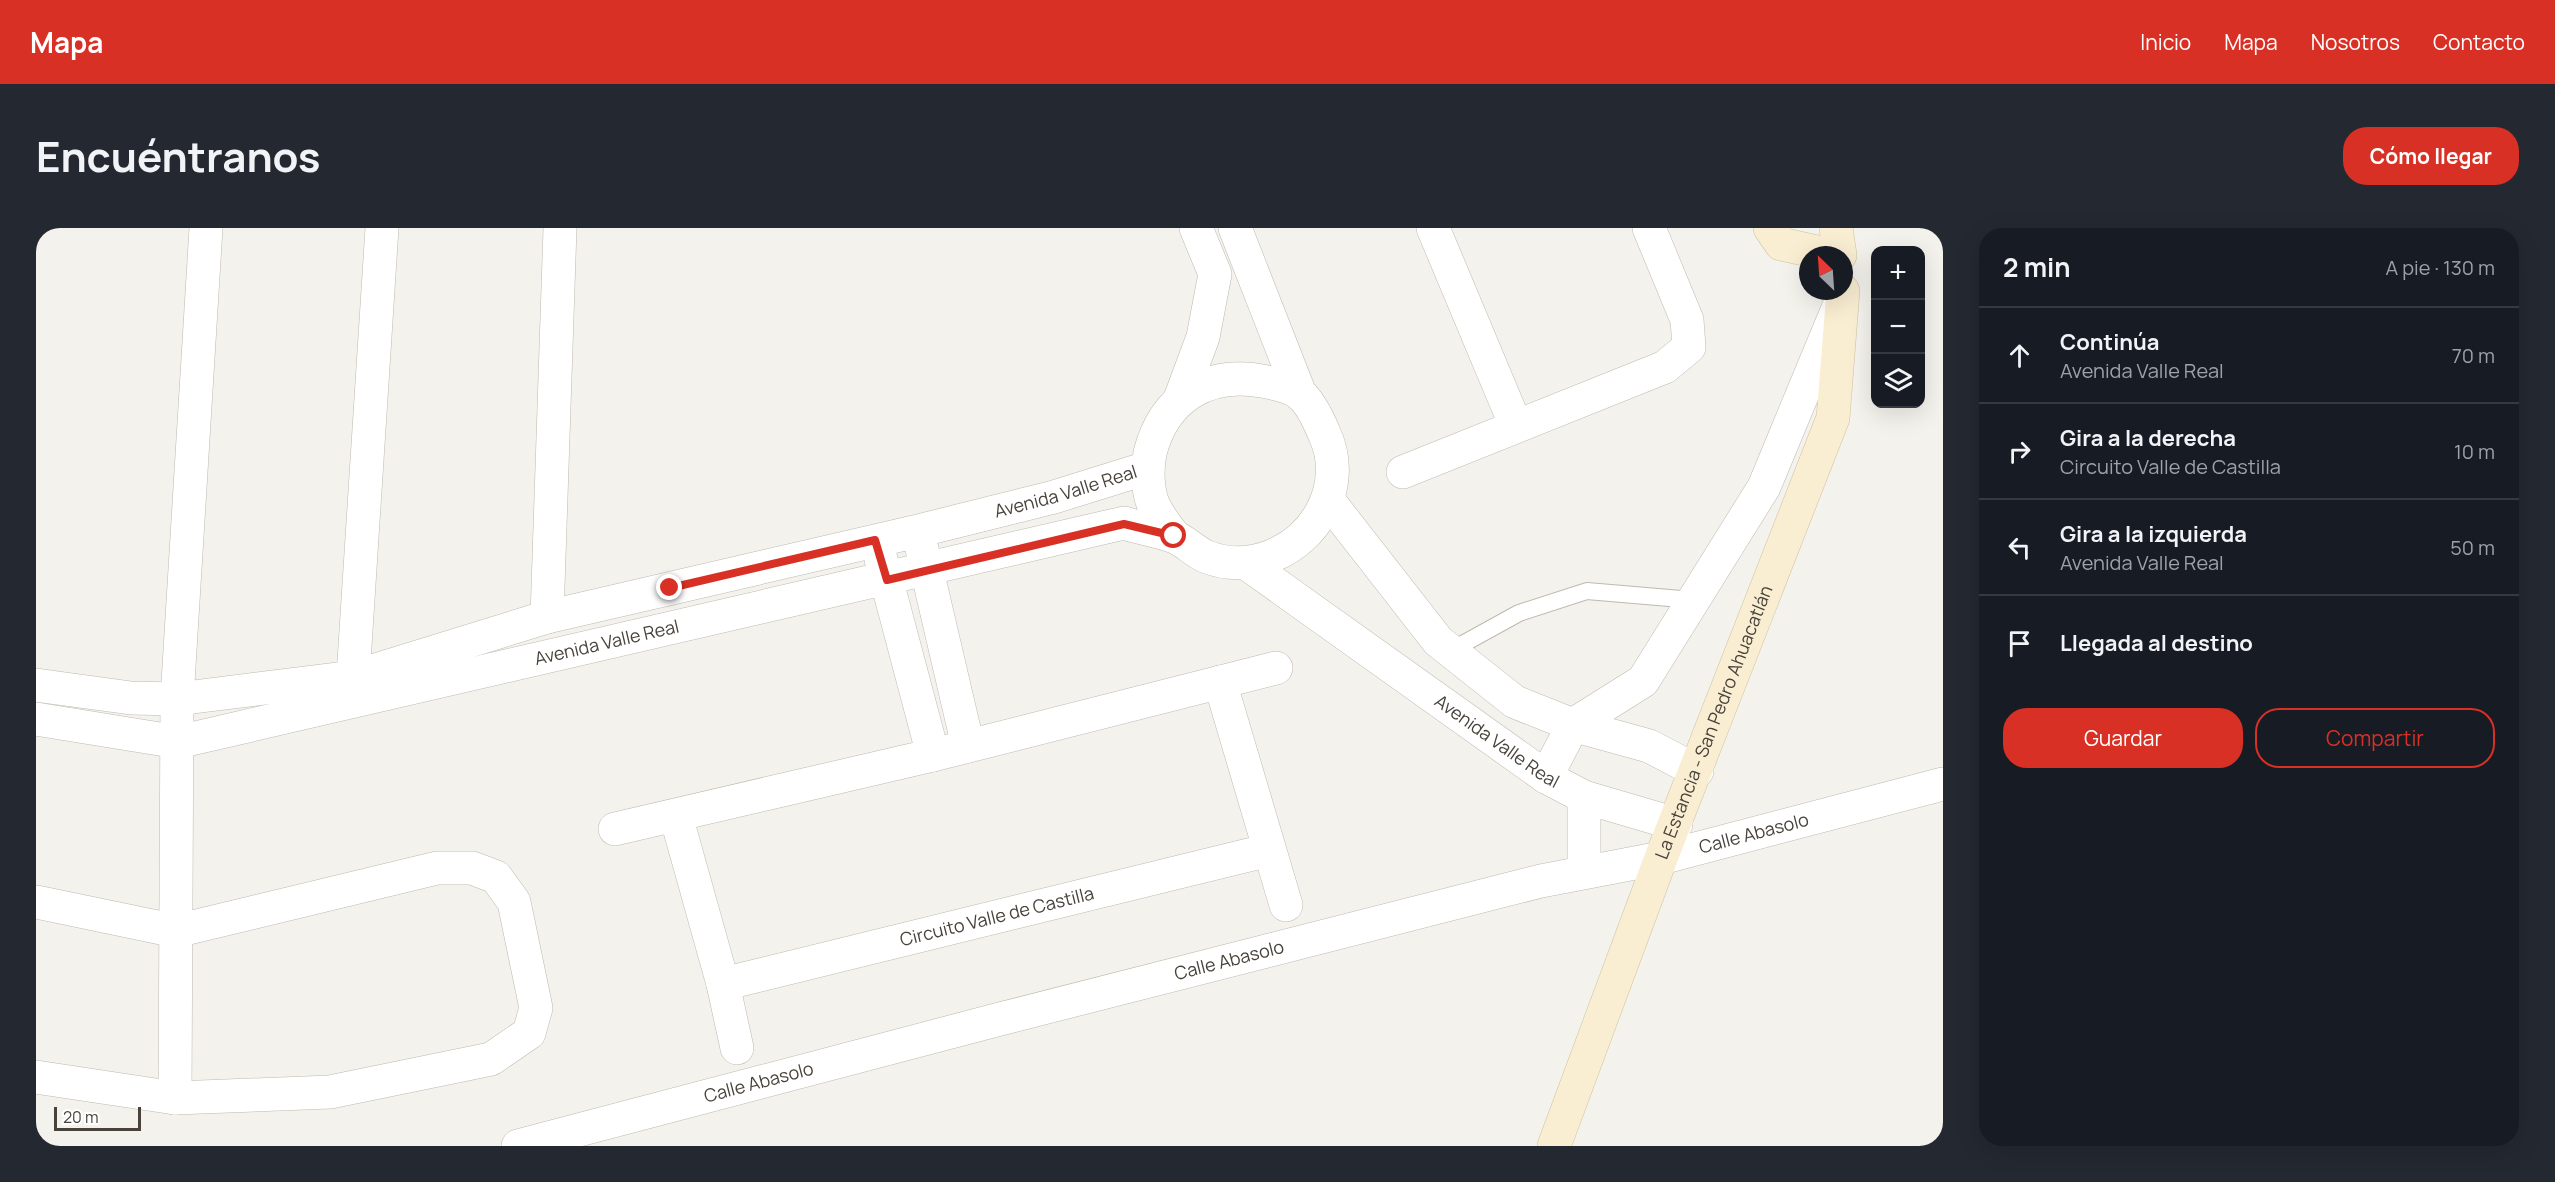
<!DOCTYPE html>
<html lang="es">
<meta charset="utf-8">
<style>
:root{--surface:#171b24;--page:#242831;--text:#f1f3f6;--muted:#9ea1a6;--line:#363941;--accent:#d93025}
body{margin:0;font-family:Manrope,sans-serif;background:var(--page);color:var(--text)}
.controls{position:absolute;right:18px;top:18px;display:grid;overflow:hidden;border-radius:12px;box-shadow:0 6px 24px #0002}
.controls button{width:54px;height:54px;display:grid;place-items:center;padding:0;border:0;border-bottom:2px solid var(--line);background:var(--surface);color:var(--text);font:30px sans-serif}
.compass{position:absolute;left:1763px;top:18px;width:54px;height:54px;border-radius:50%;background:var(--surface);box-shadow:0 6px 24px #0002;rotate:335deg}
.scale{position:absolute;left:18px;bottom:15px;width:87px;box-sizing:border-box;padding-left:6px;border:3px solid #48423b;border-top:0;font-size:16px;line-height:21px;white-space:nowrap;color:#48423b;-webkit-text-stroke:4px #fff;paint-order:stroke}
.stop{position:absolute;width:18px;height:18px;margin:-14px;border:4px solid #d93025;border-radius:50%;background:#fff}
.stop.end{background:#d93025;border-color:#fff;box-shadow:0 2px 6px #0008}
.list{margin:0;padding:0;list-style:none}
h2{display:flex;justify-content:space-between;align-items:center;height:78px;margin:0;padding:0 24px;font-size:26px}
h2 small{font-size:20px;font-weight:400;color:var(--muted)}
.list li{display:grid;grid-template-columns:39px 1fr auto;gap:18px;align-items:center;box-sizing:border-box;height:96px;padding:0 24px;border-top:2px solid var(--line)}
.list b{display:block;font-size:22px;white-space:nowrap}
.list p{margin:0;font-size:20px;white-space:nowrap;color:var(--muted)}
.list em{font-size:20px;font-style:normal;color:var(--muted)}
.actions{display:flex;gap:12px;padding:18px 24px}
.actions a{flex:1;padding:14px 0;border:2px solid var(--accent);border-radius:24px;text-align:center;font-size:21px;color:var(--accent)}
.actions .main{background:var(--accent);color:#fff}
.icon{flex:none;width:33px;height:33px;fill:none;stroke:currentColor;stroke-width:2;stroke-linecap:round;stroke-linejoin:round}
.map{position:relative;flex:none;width:1907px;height:918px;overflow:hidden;border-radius:24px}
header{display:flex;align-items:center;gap:36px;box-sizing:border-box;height:84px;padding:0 30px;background:var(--accent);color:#fff}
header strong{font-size:28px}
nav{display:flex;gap:33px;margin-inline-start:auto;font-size:21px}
.intro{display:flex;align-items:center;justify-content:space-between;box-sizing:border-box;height:144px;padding:0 36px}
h1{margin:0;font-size:42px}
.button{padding:15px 27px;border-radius:24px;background:var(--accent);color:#fff;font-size:21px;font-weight:700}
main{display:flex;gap:36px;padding:0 36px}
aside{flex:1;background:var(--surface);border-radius:24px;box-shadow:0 6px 24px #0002}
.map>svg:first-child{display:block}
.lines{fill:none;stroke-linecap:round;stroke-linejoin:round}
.lane-casing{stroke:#bfb9b0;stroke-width:18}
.street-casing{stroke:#bfb9b0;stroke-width:34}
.secondary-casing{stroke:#cfc1a1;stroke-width:34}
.lane{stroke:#fff;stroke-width:16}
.street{stroke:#fff;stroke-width:33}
.secondary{stroke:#f9eed2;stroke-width:33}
.route{stroke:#d93025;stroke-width:8}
.labels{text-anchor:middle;stroke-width:4.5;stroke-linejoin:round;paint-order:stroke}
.street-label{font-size:18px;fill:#48423b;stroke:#fff}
</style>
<header>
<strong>Mapa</strong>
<nav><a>Inicio</a><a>Mapa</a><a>Nosotros</a><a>Contacto</a></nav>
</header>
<div class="intro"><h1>Encuéntranos</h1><a class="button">Cómo llegar</a></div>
<main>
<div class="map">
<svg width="1907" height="918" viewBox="0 0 1907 918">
<rect width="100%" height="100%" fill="#f4f2ec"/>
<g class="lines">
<defs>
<path id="lane" d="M 1414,423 L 1483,385 L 1551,363 L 1657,372"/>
<g id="street">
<path d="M 1199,0 L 1264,166"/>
<path d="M 1397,0 L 1480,198"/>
<path d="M 1144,171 L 1167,109 L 1179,46 L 1160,0"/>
<path d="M 1367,244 L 1629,139 L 1653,119 L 1651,92 L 1613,0"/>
<path d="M 1292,272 L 1402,413 L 1479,474 L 1537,497 L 1613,518 L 1661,543"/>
<path d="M 886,321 L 932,518"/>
<path d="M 845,331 L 897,527"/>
<path id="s1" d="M 1210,335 L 1510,549 L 1548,569 L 1640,596"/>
<path d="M 511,389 L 524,0"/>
<path d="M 317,449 L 346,0"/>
<path d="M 1184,454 L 1250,677"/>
<path id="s2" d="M 0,457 L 95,470 L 141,471 L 317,449 L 511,389 L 882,303 L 1018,269 L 1111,240"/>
<path id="s3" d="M 0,491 L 142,514 L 1088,295 C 1103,300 1120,302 1136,308 C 1149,312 1158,324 1171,329 C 1215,346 1265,323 1286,283 C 1299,258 1300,230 1288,205 C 1283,193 1275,175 1264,166 C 1256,159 1237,155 1226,153 C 1171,143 1128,170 1114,225 C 1111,241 1111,263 1118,278 C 1123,289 1131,299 1138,308"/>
<path d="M 1510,549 L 1537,497 L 1607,453 L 1728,259 L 1803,78"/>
<path d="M 640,588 L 687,756 L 701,820"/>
<path d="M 579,601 L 897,527 L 1240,440"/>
<path d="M 1548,644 L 1548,569"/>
<path d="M 0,674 L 140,703 L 401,640 L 436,640 L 460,649 L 478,674 L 500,780 L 493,805 L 455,831 L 294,864 L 139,870 L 0,849"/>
<path id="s4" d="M 687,756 L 1233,622"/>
<path d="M 139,870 L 141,471 L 170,0"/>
<path id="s5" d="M 482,918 L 964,791 L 1505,653 L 1625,630 L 1907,556"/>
</g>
<g id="secondary">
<path d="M 1734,0 L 1745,16 L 1795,27"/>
<path d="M 1800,0 L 1804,27"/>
<path id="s6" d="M 1518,918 L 1625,630 L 1797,190 L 1807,63"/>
</g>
</defs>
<!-- lane casing -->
<use href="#lane" class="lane-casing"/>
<!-- street casing -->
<use href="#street" class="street-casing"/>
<!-- secondary casing -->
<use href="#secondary" class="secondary-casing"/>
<!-- lane -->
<use href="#lane" class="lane"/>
<!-- street -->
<use href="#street" class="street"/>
<!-- secondary -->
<use href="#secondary" class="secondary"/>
</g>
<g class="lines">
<!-- route -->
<path class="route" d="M 634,360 L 839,312 L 851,352 L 1088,296 L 1138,308"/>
</g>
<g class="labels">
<!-- street labels -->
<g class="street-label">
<text dy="6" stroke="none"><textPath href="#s2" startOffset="1056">Avenida Valle Real</textPath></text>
<text dy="6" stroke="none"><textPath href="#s3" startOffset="584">Avenida Valle Real</textPath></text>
<text dy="6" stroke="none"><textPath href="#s6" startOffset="453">La Estancia - San Pedro Ahuacatlán</textPath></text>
<text dy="6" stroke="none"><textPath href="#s1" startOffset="308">Avenida Valle Real</textPath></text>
<text dy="6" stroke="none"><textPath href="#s5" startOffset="1275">Calle Abasolo</textPath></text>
<text dy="6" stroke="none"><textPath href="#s4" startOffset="282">Circuito Valle de Castilla</textPath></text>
<text dy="6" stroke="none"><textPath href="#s5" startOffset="735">Calle Abasolo</textPath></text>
<text dy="6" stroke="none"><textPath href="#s5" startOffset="249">Calle Abasolo</textPath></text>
</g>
</g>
</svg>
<div class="controls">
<button>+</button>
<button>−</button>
<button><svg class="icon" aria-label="layers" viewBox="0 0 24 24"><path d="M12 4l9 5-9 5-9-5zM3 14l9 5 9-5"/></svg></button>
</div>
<svg class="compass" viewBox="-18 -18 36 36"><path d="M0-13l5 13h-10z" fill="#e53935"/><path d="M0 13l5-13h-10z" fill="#9ea1a6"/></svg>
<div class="scale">20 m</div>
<div class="stop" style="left:1138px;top:308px"></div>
<div class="stop end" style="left:634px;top:360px"></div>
</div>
<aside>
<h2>2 min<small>A pie · 130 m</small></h2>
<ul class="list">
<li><svg class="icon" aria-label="ahead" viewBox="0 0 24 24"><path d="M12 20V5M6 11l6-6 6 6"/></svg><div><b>Continúa</b><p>Avenida Valle Real</p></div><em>70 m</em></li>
<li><svg class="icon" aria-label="right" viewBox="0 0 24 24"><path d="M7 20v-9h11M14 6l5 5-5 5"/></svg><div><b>Gira a la derecha</b><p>Circuito Valle de Castilla</p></div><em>10 m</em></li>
<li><svg class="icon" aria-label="left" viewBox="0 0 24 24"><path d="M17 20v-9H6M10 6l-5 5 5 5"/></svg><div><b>Gira a la izquierda</b><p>Avenida Valle Real</p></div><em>50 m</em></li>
<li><svg class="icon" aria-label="arrive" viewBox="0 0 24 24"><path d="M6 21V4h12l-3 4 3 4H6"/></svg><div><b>Llegada al destino</b></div></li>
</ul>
<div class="actions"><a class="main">Guardar</a><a>Compartir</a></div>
</aside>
</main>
